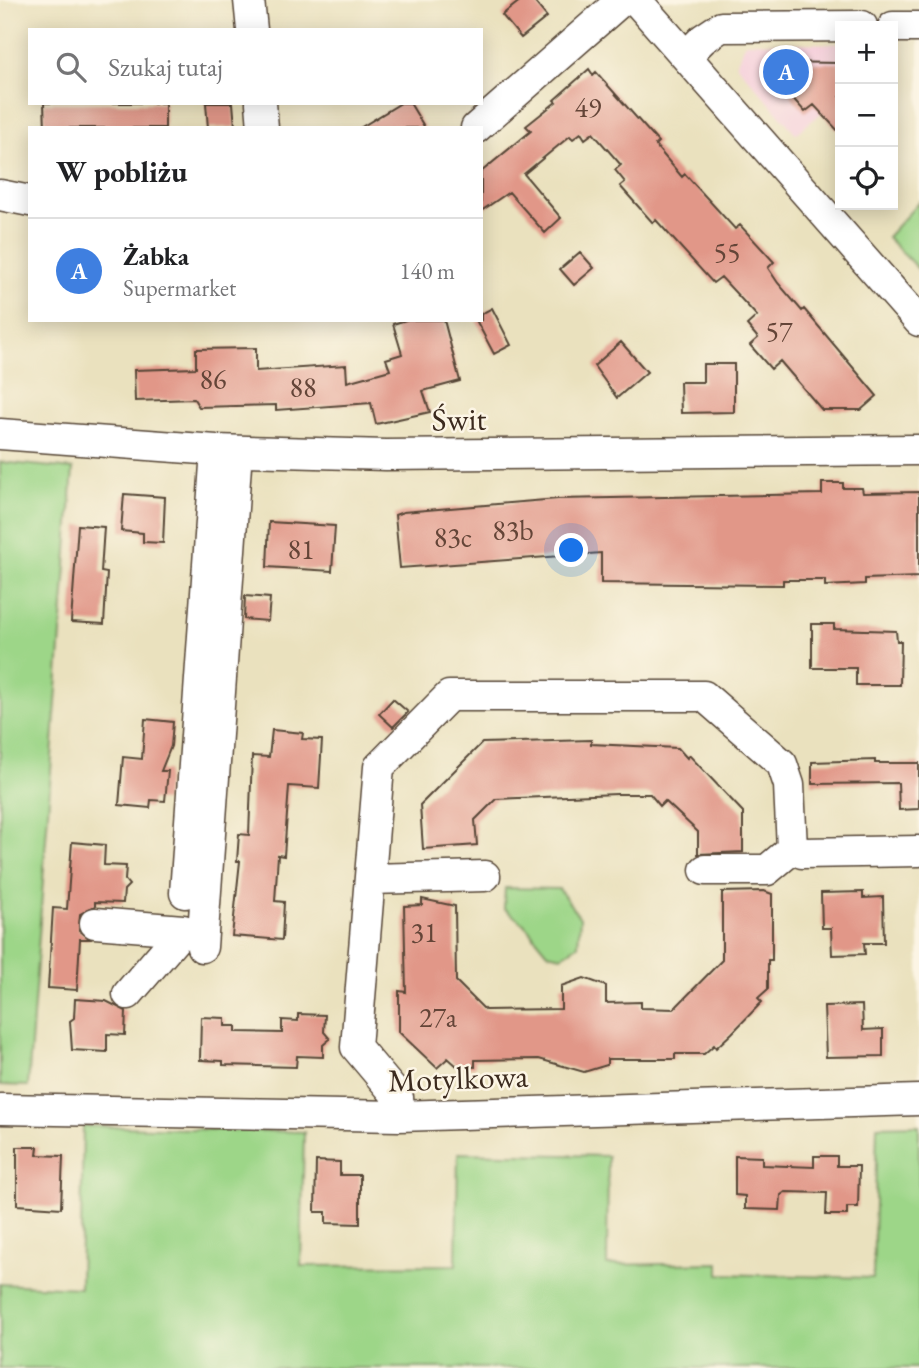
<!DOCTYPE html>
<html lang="pl">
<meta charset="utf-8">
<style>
:root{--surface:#fff;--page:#f2f2f2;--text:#202124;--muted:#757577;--line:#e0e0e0;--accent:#7c3aed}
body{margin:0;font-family:"EB Garamond",serif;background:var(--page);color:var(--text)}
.controls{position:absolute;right:21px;top:21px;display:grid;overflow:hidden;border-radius:0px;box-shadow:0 4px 18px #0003}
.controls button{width:63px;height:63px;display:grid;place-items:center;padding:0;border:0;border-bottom:2px solid var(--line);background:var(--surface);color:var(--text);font:35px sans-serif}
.you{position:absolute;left:572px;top:551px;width:24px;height:24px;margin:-18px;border:5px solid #fff;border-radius:50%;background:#1a73e8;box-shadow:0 0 0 10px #1a73e833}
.badge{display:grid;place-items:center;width:46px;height:46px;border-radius:50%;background:var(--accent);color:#fff;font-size:23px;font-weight:700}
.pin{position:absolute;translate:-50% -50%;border:4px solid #fff;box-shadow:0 2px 7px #0006}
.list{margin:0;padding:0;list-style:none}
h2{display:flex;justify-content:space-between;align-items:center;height:91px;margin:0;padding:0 28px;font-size:30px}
h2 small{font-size:23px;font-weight:400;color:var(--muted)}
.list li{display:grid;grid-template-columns:46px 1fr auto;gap:21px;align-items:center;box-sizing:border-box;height:105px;padding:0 28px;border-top:2px solid var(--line)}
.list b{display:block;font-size:26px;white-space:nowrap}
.list p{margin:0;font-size:23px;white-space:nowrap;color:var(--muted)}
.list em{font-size:23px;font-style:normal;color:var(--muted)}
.icon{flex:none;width:38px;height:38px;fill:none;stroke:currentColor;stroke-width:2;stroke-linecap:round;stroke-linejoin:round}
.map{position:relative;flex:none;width:919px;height:1368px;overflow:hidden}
.search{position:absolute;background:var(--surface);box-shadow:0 4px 18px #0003;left:28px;top:28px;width:455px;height:77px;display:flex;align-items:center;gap:18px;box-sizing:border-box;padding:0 24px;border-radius:0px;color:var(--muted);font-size:26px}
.panel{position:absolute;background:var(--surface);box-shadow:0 4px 18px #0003;left:28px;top:126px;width:455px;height:196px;border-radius:0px}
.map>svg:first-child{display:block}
.built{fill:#f5cfdb}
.green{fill:#9dd688;stroke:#6c8053;stroke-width:2}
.building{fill:#e19788}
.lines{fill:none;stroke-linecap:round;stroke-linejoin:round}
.minor-casing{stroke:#554536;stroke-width:33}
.minor{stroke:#fff;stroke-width:30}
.labels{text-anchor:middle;stroke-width:5;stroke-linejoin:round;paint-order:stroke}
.number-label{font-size:28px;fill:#644538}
.street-label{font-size:32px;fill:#3b2a1e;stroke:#fcf5e5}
</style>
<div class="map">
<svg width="919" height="1368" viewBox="0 0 919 1368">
<rect width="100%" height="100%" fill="#fcf5e5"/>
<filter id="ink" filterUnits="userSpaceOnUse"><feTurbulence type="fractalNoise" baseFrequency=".0143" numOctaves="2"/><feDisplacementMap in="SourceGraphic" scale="14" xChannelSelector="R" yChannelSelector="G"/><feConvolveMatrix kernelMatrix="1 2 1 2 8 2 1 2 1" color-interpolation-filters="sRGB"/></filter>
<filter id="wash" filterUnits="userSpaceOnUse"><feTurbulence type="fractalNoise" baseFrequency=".00686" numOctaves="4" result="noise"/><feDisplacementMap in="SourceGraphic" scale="28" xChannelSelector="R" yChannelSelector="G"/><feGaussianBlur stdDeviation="1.57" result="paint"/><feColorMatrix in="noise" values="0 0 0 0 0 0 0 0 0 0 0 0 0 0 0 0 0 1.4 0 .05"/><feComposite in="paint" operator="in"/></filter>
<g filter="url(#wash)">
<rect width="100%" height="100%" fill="#eae1be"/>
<!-- built -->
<path class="built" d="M 746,42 L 840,44 L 840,97 L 796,134 L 736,64 Z"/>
<!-- green -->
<path class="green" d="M 919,202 L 919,270 L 887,237 Z
M 0,462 L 73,469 L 28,1086 L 0,1085 Z
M 505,888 L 559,889 L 580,918 L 578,945 L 561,956 L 548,953 L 525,925 L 504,908 Z
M 919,1125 L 919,1368 L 0,1368 L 0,1284 L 80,1288 L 83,1126 L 304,1132 L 301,1266 L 456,1265 L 458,1153 L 608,1156 L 607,1265 L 719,1263 L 719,1274 L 873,1278 L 877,1126 Z"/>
<g id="blocks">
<!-- building -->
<path class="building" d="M 521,0 L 533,0 L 547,17 L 521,38 L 502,15 Z
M 775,62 L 840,63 L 840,133 L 814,105 L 805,112 L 775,78 Z
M 589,69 L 593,75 L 596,72 L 658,142 L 655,145 L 682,177 L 685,174 L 735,229 L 740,225 L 774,262 L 768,268 L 778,283 L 802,311 L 804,309 L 877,396 L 861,410 L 822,410 L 780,361 L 771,369 L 750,345 L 758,338 L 747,325 L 757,316 L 721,277 L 713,283 L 656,220 L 653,223 L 620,186 L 625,182 L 615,170 L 621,165 L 593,133 L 585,139 L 581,133 L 573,139 L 570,136 L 524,174 L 561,218 L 545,233 L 509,192 L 481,211 L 481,172 L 531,131 L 526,126 L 556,102 L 554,100 Z
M 44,103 L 165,103 L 165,128 L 45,128 Z
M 206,103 L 233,103 L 235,127 L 208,128 Z
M 401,103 L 410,103 L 425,128 L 360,128 Z
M 580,252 L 594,268 L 574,285 L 560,269 Z
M 492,308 L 511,345 L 494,354 L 476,320 L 481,320 L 481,314 Z
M 406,320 L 444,320 L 460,381 L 423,391 L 430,412 L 376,424 L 371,403 L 276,410 L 276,405 L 199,407 L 194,399 L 135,401 L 134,370 L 196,368 L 196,349 L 256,348 L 256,371 L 346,365 L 347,382 L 390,370 L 386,359 L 402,354 L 393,324 Z
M 621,342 L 647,372 L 617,398 L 594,366 Z
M 703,364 L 734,364 L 734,412 L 681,413 L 680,382 L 703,382 Z
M 822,483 L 843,483 L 843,488 L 862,488 L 863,493 L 919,492 L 919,577 L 865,579 L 865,584 L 825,586 L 825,580 L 783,580 L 783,585 L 601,583 L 601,553 L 400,568 L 395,515 L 403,512 L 558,499 L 822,494 Z
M 124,494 L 165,497 L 163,543 L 143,542 L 143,533 L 121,531 Z
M 269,522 L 335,526 L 332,571 L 267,567 Z
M 78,525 L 104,527 L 101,572 L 107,573 L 104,624 L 71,622 Z
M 245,596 L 270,598 L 268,621 L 244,619 Z
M 812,624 L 834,624 L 834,629 L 896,631 L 897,641 L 901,641 L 900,685 L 856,685 L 856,668 L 812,668 Z
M 393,699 L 408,712 L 393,727 L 379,714 Z
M 145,719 L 173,722 L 171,746 L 161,771 L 168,771 L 165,801 L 151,800 L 150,808 L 119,805 L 123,757 L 142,759 Z
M 272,730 L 303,733 L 302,739 L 322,740 L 319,788 L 289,786 L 284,856 L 278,855 L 275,901 L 284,902 L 282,940 L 232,936 L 240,861 L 237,861 L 239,834 L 249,835 L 252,756 L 269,757 Z
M 591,740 L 591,744 L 678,748 L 687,758 L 689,755 L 743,812 L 743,852 L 698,854 L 698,832 L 665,801 L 660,806 L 650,794 L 617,794 L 496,799 L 475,820 L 477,845 L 423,849 L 420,805 L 482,743 Z
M 875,760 L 875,763 L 919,763 L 919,809 L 899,810 L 898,783 L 812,784 L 812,762 Z
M 72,842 L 105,845 L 104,865 L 126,866 L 125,880 L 129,885 L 124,890 L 123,903 L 95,902 L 95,906 L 80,914 L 79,930 L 90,939 L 80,939 L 77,990 L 48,988 L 53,908 L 67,909 Z
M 764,891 L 772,894 L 772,960 L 768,960 L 768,989 L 758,998 L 762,1002 L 732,1033 L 716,1048 L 714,1045 L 704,1054 L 675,1054 L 675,1059 L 607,1059 L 607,1065 L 584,1072 L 539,1059 L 475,1060 L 475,1067 L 457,1066 L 448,1058 L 437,1068 L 399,1032 L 399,991 L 406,992 L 404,906 L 422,905 L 422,899 L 455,906 L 456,981 L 485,1010 L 561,1009 L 561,986 L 584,978 L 606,986 L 606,1003 L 641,1002 L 641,1008 L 674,1009 L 722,960 L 722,892 Z
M 863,892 L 863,898 L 883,897 L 884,943 L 864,943 L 865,954 L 832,955 L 831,928 L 822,928 L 821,893 Z
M 75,999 L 106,1001 L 126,1011 L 125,1035 L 107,1034 L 107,1052 L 72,1050 L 70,1021 L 74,1018 Z
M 862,1005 L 863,1030 L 883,1029 L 883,1056 L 826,1057 L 824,1006 Z
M 298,1014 L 325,1015 L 324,1032 L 330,1039 L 323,1045 L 323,1057 L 297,1056 L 296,1067 L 223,1065 L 223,1061 L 200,1060 L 201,1017 L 225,1018 L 225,1026 L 236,1026 L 236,1032 L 282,1033 L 282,1020 L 298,1021 Z
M 17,1147 L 38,1147 L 37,1155 L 63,1156 L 61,1208 L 17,1205 Z
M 735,1156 L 762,1157 L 762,1165 L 814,1167 L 814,1156 L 837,1156 L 837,1166 L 859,1166 L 858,1207 L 847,1207 L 847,1215 L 826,1215 L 827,1193 L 785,1192 L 781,1195 L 780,1210 L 745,1209 L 745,1196 L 735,1195 Z
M 316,1161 L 340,1162 L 340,1175 L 360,1175 L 360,1224 L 326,1223 L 326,1212 L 315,1212 Z"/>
</g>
</g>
<g filter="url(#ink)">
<use href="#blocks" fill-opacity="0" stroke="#554536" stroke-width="2"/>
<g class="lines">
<defs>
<path id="minor" d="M 249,0 L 252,30
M 636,0 L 919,321
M 893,27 L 919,27
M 686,56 L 703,39 L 721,27 L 862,26
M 261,103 L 263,128
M 476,128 L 622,0
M 0,195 L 30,201
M 0,434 L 216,450 L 386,455 L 919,450
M 705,870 L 767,870 L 792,849
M 370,879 L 485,876
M 185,893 L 216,450
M 95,923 L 183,930 L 128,994
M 202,947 L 237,451
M 0,1109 L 399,1116 L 919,1100
M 399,1116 L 398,1097 L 356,1047 L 379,767 L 449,696 L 704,696 L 782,764 L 789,785 L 792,849 L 802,853 L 919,851"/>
</defs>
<!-- minor casing -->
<use href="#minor" class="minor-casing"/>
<!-- minor -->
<use href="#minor" class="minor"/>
</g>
</g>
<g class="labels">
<!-- number labels -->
<g class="number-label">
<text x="588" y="117">49</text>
<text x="727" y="262">55</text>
<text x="779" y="341">57</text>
<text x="213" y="389">86</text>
<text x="303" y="397">88</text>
<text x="513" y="540">83b</text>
<text x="453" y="547">83c</text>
<text x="301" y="559">81</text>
<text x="424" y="942">31</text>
<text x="438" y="1027">27a</text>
</g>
<!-- street labels -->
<g class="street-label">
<text transform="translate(459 419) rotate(-1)" y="11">Świt</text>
<text transform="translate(458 1078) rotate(-2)" y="11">Motylkowa</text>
</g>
</g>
</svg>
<div class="controls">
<button>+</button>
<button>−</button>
<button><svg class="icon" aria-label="locate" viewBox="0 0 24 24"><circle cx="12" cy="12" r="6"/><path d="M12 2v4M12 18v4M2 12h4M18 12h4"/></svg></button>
</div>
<div class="you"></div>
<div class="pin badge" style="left:786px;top:72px;background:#3f7fe0">A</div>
<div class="search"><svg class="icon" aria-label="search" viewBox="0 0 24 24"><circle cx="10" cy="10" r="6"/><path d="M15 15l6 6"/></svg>Szukaj tutaj</div>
<section class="panel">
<h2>W pobliżu<small></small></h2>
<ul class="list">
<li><span class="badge" style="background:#3f7fe0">A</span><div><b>Żabka</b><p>Supermarket</p></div><em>140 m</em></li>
</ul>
</section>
</div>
